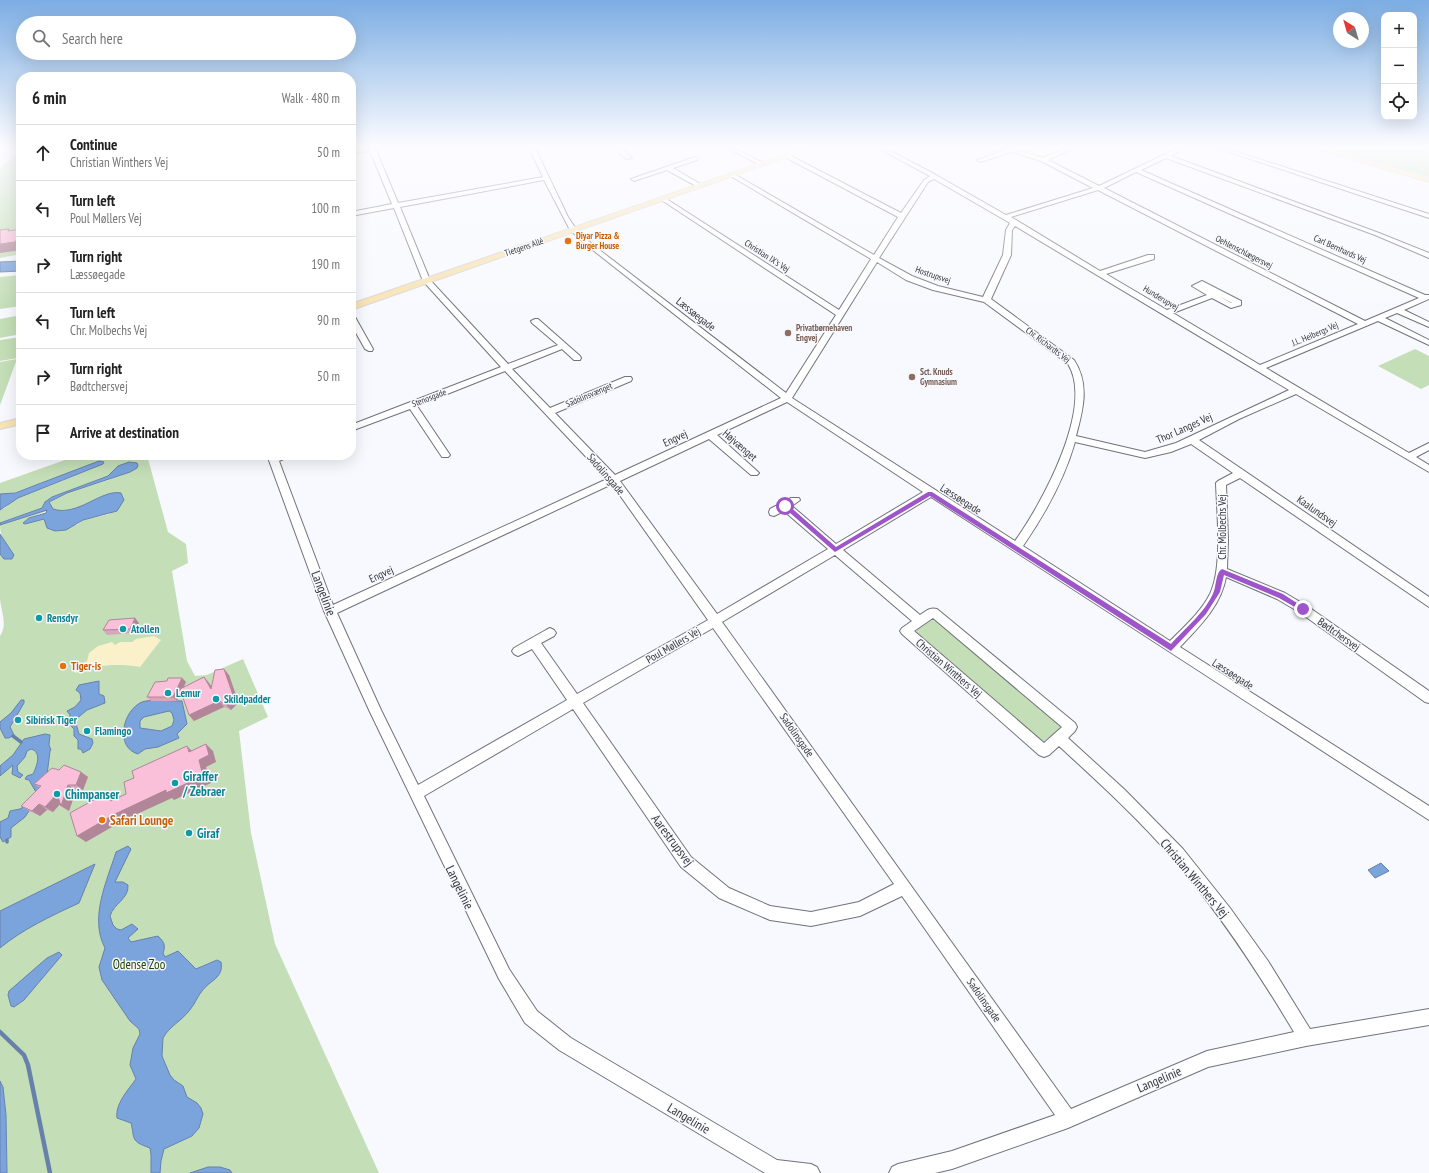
<!DOCTYPE html>
<meta charset="utf-8">
<style>
:root{--surface:#fff;--page:#f6f6f6;--text:#222;--muted:#767676;--line:#e0e0e0}
body{margin:0;font-family:"PT Sans Narrow",sans-serif;background:var(--page);color:var(--text)}
.controls{position:absolute;right:12px;top:12px;display:grid;overflow:hidden;border-radius:8px;box-shadow:0 4px 16px #0002}
.controls button{width:36px;height:36px;display:grid;place-items:center;padding:0;border:0;border-bottom:1px solid var(--line);background:var(--surface);color:var(--text);font:20px sans-serif}
.compass{position:absolute;left:1333px;top:12px;width:36px;height:36px;border-radius:50%;background:var(--surface);box-shadow:0 4px 16px #0002;rotate:323deg}
.stop{position:absolute;width:12px;height:12px;margin:-9px;border:3px solid #9d55c9;border-radius:50%;background:#fff}
.stop.end{background:#9d55c9;border-color:#fff;box-shadow:0 1px 4px #0008}
.list{margin:0;padding:0;list-style:none}
h2{display:flex;justify-content:space-between;align-items:center;height:52px;margin:0;padding:0 16px;font-size:17px}
h2 small{font-size:13px;font-weight:400;color:var(--muted)}
.list li{display:grid;grid-template-columns:26px 1fr auto;gap:12px;align-items:center;box-sizing:border-box;height:56px;padding:0 16px;border-top:1px solid var(--line)}
.list b{display:block;font-size:15px;white-space:nowrap}
.list p{margin:0;font-size:13px;white-space:nowrap;color:var(--muted)}
.list em{font-size:13px;font-style:normal;color:var(--muted)}
.icon{flex:none;width:22px;height:22px;fill:none;stroke:currentColor;stroke-width:2;stroke-linecap:round;stroke-linejoin:round}
.map{position:relative;flex:none;width:1429px;height:1173px;overflow:hidden}
.search{position:absolute;background:var(--surface);box-shadow:0 4px 16px #0002;left:16px;top:16px;width:340px;height:44px;display:flex;align-items:center;gap:10px;box-sizing:border-box;padding:0 14px;border-radius:22px;color:var(--muted);font-size:15px}
.panel{position:absolute;background:var(--surface);box-shadow:0 4px 16px #0002;left:16px;top:72px;width:340px;height:388px;border-radius:16px}
.map>svg:first-child{display:block}
.green{fill:#c4deb7}
.sand{fill:#faf0ca}
.water{fill:#7ba3dc;stroke:#6682ab;fill-rule:evenodd}
.lines{fill:none;stroke-linecap:round;stroke-linejoin:round}
.stream-far1{stroke:#6682ab;stroke-width:3.5}
.stream{stroke:#6682ab;stroke-width:4.5}
.minor-casing{stroke:#71727c;stroke-width:2}
.major-casing{stroke:#d7d7d8;stroke-width:2}
.minor{fill:#fff;fill-rule:evenodd}
.major{fill:#f8e3b2;fill-rule:evenodd}
.wall{fill:#d8a5bb}
.shaded-wall{fill:#b08698}
.building{fill:#fbc0d9;stroke:#b08698}
.route{fill:#9d55c9}
.food-dot{fill:#e8710a;stroke:#f8f9fe;stroke-width:1.5}
.education-dot{fill:#8d6e63;stroke:#f8f9fe;stroke-width:1.5}
.culture-dot{fill:#0f9aa8;stroke:#f8f9fe;stroke-width:1.5}
.labels{text-anchor:middle;stroke-width:3;stroke-linejoin:round;paint-order:stroke}
.far-food-label{font-size:9px;font-weight:bold;fill:#c56008;stroke:#f8f9fe;text-anchor:start}
.far-street-label{font-size:9px;fill:#35363a;stroke:#f8f9fe}
.far-education-label{font-size:9px;font-weight:bold;fill:#785e54;stroke:#f8f9fe;text-anchor:start}
.street-label{font-size:11px;fill:#35363a;stroke:#f8f9fe}
.culture-label{font-size:11px;font-weight:bold;fill:#0d838f;stroke:#f8f9fe;text-anchor:start}
.food-label{font-size:11px;font-weight:bold;fill:#c56008;stroke:#f8f9fe;text-anchor:start}
.near-street-label{font-size:13px;fill:#35363a;stroke:#f8f9fe}
.near-culture-label{font-size:13px;font-weight:bold;fill:#0d838f;stroke:#f8f9fe;text-anchor:start}
.near-food-label{font-size:13px;font-weight:bold;fill:#c56008;stroke:#f8f9fe;text-anchor:start}
.near-park-label{font-size:13px;fill:#214502;stroke:#f8f9fe}
</style>
<div class="map">
<svg width="1429" height="1173" viewBox="0 0 1429 1173">
<rect width="100%" height="100%" fill="#f8f9fe"/>
<!-- green -->
<path class="green" d="M 1329,148 L 1429,148 L 1429,177 Z
M 21,150 L 21,254 L 0,258 L 0,168 Z
M 21,275 L 21,306 L 0,309 L 0,277 Z
M 21,315 L 21,334 L 0,338 L 0,319 Z
M 21,337 L 21,349 L 18,358 L 0,361 L 0,340 Z
M 1415,349 L 1429,356 L 1429,385 L 1421,389 L 1378,366 Z
M 17,359 L 0,405 L 0,362 Z
M 79,455 L 147,455 L 168,532 L 186,544 L 188,563 L 172,571 L 187,661 L 195,676 L 207,675 L 243,659 L 268,717 L 239,731 L 251,833 L 275,944 L 379,1173 L 7,1173 L 6,1115 L 3,1087 L 0,1081 L 0,636 C 8,624 1,612 0,599 C 0,584 0,569 0,554 L 4,559 L 14,555 C 6,545 0,538 0,525 L 44,510 L 47,511 L 29,518 L 23,523 L 25,524 L 44,519 L 47,528 L 77,525 L 83,520 L 110,514 L 107,494 C 93,502 70,515 53,509 L 49,502 L 67,493 L 108,480 L 138,466 L 118,466 L 108,476 L 52,497 L 42,508 L 0,523 L 0,510 L 5,508 L 12,501 L 94,468 L 102,461 L 10,494 L 0,494 L 0,483 Z
M 932,620 L 937,621 L 1060,725 L 1060,729 L 1044,741 L 1038,739 L 916,634 L 917,629 Z"/>
<!-- sand -->
<path class="sand" d="M 154,636 L 161,640 L 140,667 C 117,663 97,665 75,673 L 75,667 L 87,661 L 89,653 L 98,646 L 112,642 L 115,645 L 120,642 L 132,642 L 136,639 Z"/>
<!-- water -->
<path class="water" d="M 21,261 L 21,271 L 0,272 L 0,262 Z
M 99,461 L 104,462 L 103,464 L 18,498 L 0,510 L 0,494 L 15,493 Z
M 129,462 L 137,463 L 138,465 L 137,468 L 130,472 L 67,493 L 49,502 L 53,509 C 78,517 101,489 121,493 L 124,500 L 117,511 L 83,520 L 66,530 L 55,531 L 47,528 L 44,519 L 25,524 L 23,523 L 29,518 L 46,513 L 47,510 L 0,525 L 0,523 L 42,508 L 45,502 L 52,497 L 108,476 L 118,466 Z
M 0,534 L 14,555 L 12,559 L 4,559 L 0,554 Z
M 99,681 L 99,694 L 104,696 L 105,703 L 87,710 L 75,720 L 79,734 L 92,739 L 93,743 L 90,749 L 83,753 L 81,749 L 78,749 L 78,740 L 74,736 L 74,729 L 69,724 L 70,715 L 67,711 L 75,707 L 81,700 L 80,693 L 76,690 L 79,685 Z
M 21,700 L 24,700 L 24,703 L 10,727 L 14,735 L 9,738 L 5,738 L 0,728 L 0,722 L 11,713 Z
M 182,701 L 187,724 L 177,734 L 179,738 L 158,747 L 145,749 L 138,754 C 114,747 123,710 142,702 C 150,699 172,701 182,701 ZM 169,711 L 172,713 L 174,720 L 172,726 L 161,731 L 140,728 L 140,721 L 144,717 Z
M 45,734 L 50,735 L 49,745 L 51,750 L 50,751 L 47,775 L 29,811 L 25,817 L 11,828 L 11,837 L 3,842 L 0,837 L 0,822 L 8,818 L 10,811 L 20,809 L 28,804 L 36,792 L 29,780 L 25,779 L 27,776 L 33,774 C 37,766 42,752 31,749 L 27,751 L 25,757 L 17,766 L 18,772 L 23,775 L 20,778 L 12,774 L 13,765 L 0,776 L 0,766 L 13,755 L 24,739 Z
M 128,846 L 131,849 L 115,882 L 123,882 L 128,885 C 129,899 114,903 110,916 L 113,925 L 117,929 L 121,930 L 132,924 L 138,929 L 128,938 L 131,942 L 158,936 C 164,942 166,945 163,953 L 165,957 L 178,951 L 196,969 L 217,960 L 221,962 C 224,978 210,980 202,991 C 197,997 195,1004 189,1011 C 181,1021 169,1027 163,1038 L 162,1056 L 170,1075 L 174,1080 L 183,1086 L 187,1097 L 197,1103 L 201,1108 L 203,1114 L 199,1128 L 192,1136 L 164,1149 L 161,1161 L 160,1173 L 151,1173 L 151,1155 L 150,1148 C 130,1141 135,1139 131,1123 L 117,1118 C 115,1104 128,1090 136,1079 L 130,1065 L 133,1048 L 140,1034 L 139,1029 L 130,1021 L 102,980 L 99,967 L 105,948 C 89,918 107,881 116,852 Z
M 1381,863 L 1389,871 L 1375,878 L 1368,870 Z
M 95,864 L 79,903 C 51,916 23,929 0,948 L 0,911 Z
M 59,952 L 62,955 L 24,1000 L 14,1007 L 11,1006 L 8,995 L 9,991 L 47,958 Z
M 0,1081 L 3,1087 L 6,1115 L 7,1173 L 0,1173 Z
M 208,1167 L 220,1167 L 230,1170 L 232,1173 L 190,1173 Z"/>
<g class="lines">
<!-- stream-far1 -->
<path class="stream-far1" d="M 13,736 L 21,742
M 7,840 L 7,842"/>
<!-- stream -->
<path class="stream" d="M 0,1032 L 24,1055 L 28,1065 L 50,1173"/>
<defs>
<path id="minor" d="M 364,148 L 381,148 L 376,150 L 398,203 L 543,177 L 529,148 L 535,148 L 568,217 L 576,229 L 593,245 L 786,393 L 836,315 L 660,199 L 665,198 L 839,310 L 871,259 L 729,175 L 734,174 L 874,255 L 898,217 L 785,157 L 785,155 L 787,154 L 901,213 L 924,180 L 930,176 L 878,148 L 885,148 L 936,175 L 1006,215 L 1093,188 L 1041,161 L 1012,152 L 980,162 L 977,160 L 1006,150 L 1002,148 L 1010,148 L 1043,158 L 1066,148 L 1074,148 L 1048,160 L 1099,186 L 1178,148 L 1185,148 L 1171,156 L 1379,233 L 1429,253 L 1429,258 L 1375,235 L 1166,158 L 1141,170 L 1425,295 L 1429,295 L 1429,299 L 1404,310 L 1429,322 L 1429,327 L 1397,313 L 1385,318 L 1429,340 L 1429,345 L 1378,321 L 1266,368 L 1409,453 L 1429,443 L 1429,450 L 1416,457 L 1429,465 L 1429,472 L 1296,394 L 1239,419 L 1199,440 L 1429,597 L 1429,607 L 1240,478 L 1226,485 L 1228,540 L 1227,569 L 1285,593 L 1307,606 L 1429,691 L 1429,703 L 1425,702 L 1299,612 L 1277,599 L 1226,577 C 1221,606 1199,627 1180,647 L 1429,806 L 1429,820 L 931,497 L 843,550 L 920,615 C 926,611 930,607 937,609 L 1075,723 L 1077,727 L 1075,731 L 1068,738 L 1125,790 L 1183,849 L 1230,908 L 1268,961 L 1310,1029 L 1429,1009 L 1429,1025 L 1306,1046 L 1208,1067 L 1068,1128 L 952,1169 L 935,1173 L 889,1173 L 892,1167 L 898,1164 L 952,1151 L 1055,1115 L 902,896 L 860,916 L 811,926 L 770,920 L 719,898 L 681,867 L 573,709 L 424,796 L 509,969 L 537,1011 L 571,1038 L 777,1160 L 811,1164 L 817,1167 L 820,1173 L 765,1173 L 559,1050 L 525,1023 L 499,979 L 370,712 L 324,611 L 267,455 L 290,455 L 288,457 L 279,461 L 333,605 L 607,479 L 505,371 L 417,406 L 450,455 L 448,457 L 442,457 L 410,409 L 351,431 L 351,425 L 501,367 L 423,281 L 394,208 L 351,216 L 351,212 L 392,204 L 370,151 L 351,153 L 351,149 ZM 1136,172 L 1419,298 L 1365,321 L 1104,188 ZM 934,179 L 1010,223 L 1006,230 L 1003,255 L 983,297 L 938,286 L 912,276 L 879,258 L 928,182 ZM 544,180 L 570,230 L 589,247 L 781,398 L 615,475 L 555,413 L 631,381 L 632,379 L 631,377 L 625,377 L 550,408 L 512,369 L 562,349 L 574,360 L 580,360 L 581,358 L 580,356 L 538,319 L 535,319 L 531,321 L 532,323 L 558,345 L 508,364 L 430,280 L 400,207 ZM 1098,190 L 1358,324 L 1260,365 L 1173,313 L 1212,298 L 1231,308 L 1241,305 L 1241,301 L 1202,281 L 1192,286 L 1207,295 L 1167,310 L 1106,274 L 1154,259 L 1154,255 L 1148,255 L 1100,271 L 1011,217 ZM 1015,226 L 1289,390 L 1176,443 L 1145,452 L 1076,436 C 1083,410 1090,384 1074,360 L 991,299 L 1011,255 L 1012,230 ZM 877,262 L 906,280 L 933,290 L 984,302 L 1068,364 C 1095,407 1041,505 1015,541 L 792,398 ZM 1219,296 L 1232,303 L 1231,303 ZM 787,402 L 923,492 L 836,544 L 792,506 L 800,500 L 799,498 L 791,498 L 770,509 L 769,512 L 770,515 L 774,516 L 784,511 L 828,549 L 717,614 L 620,481 L 709,439 L 751,475 L 757,475 L 759,473 L 757,471 L 717,435 ZM 1075,442 L 1145,458 L 1171,452 L 1191,444 L 1233,473 L 1218,481 L 1216,483 C 1217,514 1223,566 1210,594 C 1201,612 1184,627 1170,641 L 1023,546 C 1045,514 1064,480 1075,442 ZM 612,484 L 708,620 L 577,694 L 541,643 L 554,636 L 556,633 L 554,630 L 550,628 L 546,630 L 514,648 L 512,651 L 514,654 L 518,656 L 532,649 L 567,700 L 418,785 L 381,710 L 337,613 ZM 835,555 L 912,621 L 902,628 L 900,631 L 902,634 L 1039,755 L 1044,757 L 1049,755 L 1059,746 C 1098,782 1138,818 1173,859 C 1219,912 1258,972 1294,1032 L 1207,1051 L 1071,1109 L 722,622 ZM 933,618 L 1062,727 L 1044,743 L 914,631 ZM 713,628 L 894,884 L 859,902 L 811,912 L 770,906 L 729,888 L 691,857 L 583,703 Z
M 616,148 L 622,148 L 632,158 L 627,159 L 621,155 Z
M 727,148 L 734,148 L 765,164 L 760,165 Z
M 1217,148 L 1225,148 L 1429,214 L 1429,218 Z
M 695,157 L 698,159 L 697,160 L 673,168 L 702,185 L 702,187 L 698,187 L 667,170 L 634,181 L 631,179 Z
M 351,315 L 355,317 L 373,349 L 372,351 L 369,351 L 365,349 L 351,324 Z"/>
<path id="major" d="M 804,148 L 813,148 L 351,310 L 351,304 Z
M 1315,148 L 1325,148 L 1429,178 L 1429,182 L 1316,149 Z
M 21,418 L 21,424 L 0,429 L 0,423 Z"/>
</defs>
<!-- minor casing -->
<use href="#minor" class="minor-casing"/>
<!-- major casing -->
<use href="#major" class="major-casing"/>
<!-- minor -->
<use href="#minor" class="minor"/>
<!-- major -->
<use href="#major" class="major"/>
</g>
<!-- wall -->
<path class="wall" d="M 135,618 L 139,623 L 133,633 L 107,635 L 103,630 Z
M 229,675 L 238,701 L 238,703 L 231,710 L 224,707 L 194,721 L 189,715 L 181,692 L 177,701 L 151,701 L 147,697 L 167,681 L 182,678 L 186,682 L 183,688 L 204,677 L 209,683 L 212,687 Z
M 59,770 L 81,772 L 88,777 L 83,790 L 76,791 L 69,811 L 61,806 L 60,804 L 53,812 L 47,810 L 40,816 L 29,811 L 21,806 L 40,788 L 34,784 Z"/>
<!-- shaded-wall -->
<path class="shaded-wall" d="M 17,239 L 21,239 L 21,250 L 0,253 L 0,244 Z
M 135,618 L 139,623 L 133,633 L 130,629 Z
M 224,669 L 229,675 L 238,701 L 238,703 L 231,710 L 225,704 Z
M 204,677 L 209,683 L 217,695 L 211,689 Z
M 182,678 L 186,682 L 177,701 L 173,697 Z
M 219,701 L 224,707 L 194,721 L 189,715 Z
M 206,744 L 213,751 L 216,762 L 206,767 L 211,783 L 174,800 L 172,798 L 124,820 L 86,842 L 77,836 Z
M 187,746 L 194,753 L 189,752 Z
M 81,772 L 88,777 L 83,790 L 76,785 Z
M 68,785 L 76,791 L 69,811 L 61,806 L 62,802 L 53,812 L 45,807 L 57,794 Z
M 108,792 L 117,799 L 111,801 Z
M 39,804 L 47,810 L 40,816 L 32,811 Z"/>
<!-- building -->
<path class="building" d="M 9,229 L 8,231 L 21,229 L 21,239 L 17,239 L 15,242 L 0,244 L 0,230 Z
M 135,618 L 130,629 L 103,630 L 109,620 Z
M 224,669 L 233,695 L 233,698 L 225,704 L 219,701 L 189,715 L 180,689 L 204,677 L 211,689 L 215,670 Z
M 168,678 L 182,678 L 173,697 L 147,697 L 155,682 L 167,681 Z
M 206,744 L 209,755 L 199,760 L 203,776 L 166,793 L 166,790 L 115,814 L 77,836 L 70,813 L 108,792 L 111,801 L 126,794 L 124,782 L 134,778 L 132,771 L 187,746 L 189,752 Z
M 64,765 L 81,772 L 76,785 L 68,785 L 61,806 L 57,794 L 45,807 L 39,804 L 32,811 L 21,806 L 41,786 L 34,784 L 52,768 L 59,770 Z"/>
<!-- sky -->
<linearGradient id="sky" x2="0" y2="1"><stop stop-color="#7cade3"/><stop offset="0.47" stop-color="#fcfcff"/><stop offset="1" stop-color="#fcfcff" stop-opacity="0"/></linearGradient>
<rect width="1429" height="312" fill="url(#sky)"/>
<!-- route -->
<path class="route" d="M 928,492 L 932,492 L 1171,644 C 1185,628 1206,612 1214,591 C 1216,585 1216,572 1222,569 L 1283,594 L 1306,609 L 1305,610 L 1300,610 L 1279,598 L 1224,575 L 1220,592 L 1206,614 L 1171,651 L 930,496 L 835,552 L 782,506 L 787,504 L 836,547 Z"/>
<!-- markers -->
<g class="food-dot">
<circle cx="568" cy="241" r="4"/>
<circle cx="63" cy="666" r="4"/>
<circle cx="102" cy="820" r="4"/>
</g>
<g class="education-dot">
<circle cx="788" cy="333" r="4"/>
<circle cx="912" cy="377" r="4"/>
</g>
<g class="culture-dot">
<circle cx="39" cy="618" r="4"/>
<circle cx="123" cy="629" r="4"/>
<circle cx="168" cy="693" r="4"/>
<circle cx="216" cy="699" r="4"/>
<circle cx="18" cy="720" r="4"/>
<circle cx="87" cy="731" r="4"/>
<circle cx="175" cy="783" r="4"/>
<circle cx="57" cy="794" r="4"/>
<circle cx="189" cy="833" r="4"/>
</g>
<g class="labels">
<!-- far-food labels -->
<g class="far-food-label">
<text x="576" y="239">Diyar Pizza &amp;<tspan x="576" dy="10">Burger House</tspan></text>
</g>
<!-- far-street labels -->
<g class="far-street-label">
<text transform="translate(524 247) rotate(-19)" y="3">Tietgens Allé</text>
<text transform="translate(1340 249) rotate(24)" y="3">Carl Bernhards Vej</text>
<text transform="translate(1244 252) rotate(27)" y="3">Oehlenschlægersvej</text>
<text transform="translate(767 256) rotate(33)" y="3">Christian IX's Vej</text>
<text transform="translate(933 275) rotate(19)" y="3">Hostrupsvej</text>
<text transform="translate(1161 298) rotate(31)" y="3">Hunderupvej</text>
<text transform="translate(1315 334) rotate(-23)" y="3">J.L. Heibergs Vej</text>
<text transform="translate(1048 345) rotate(37)" y="3">Chr. Richardts Vej</text>
<text transform="translate(589 395) rotate(-23)" y="3">Sadolinsvænget</text>
<text transform="translate(429 398) rotate(-21)" y="3">Stenosgade</text>
</g>
<!-- far-education labels -->
<g class="far-education-label">
<text x="796" y="331">Privatbørnehaven<tspan x="796" dy="10">Engvej</tspan></text>
<text x="920" y="375">Sct. Knuds<tspan x="920" dy="10">Gymnasium</tspan></text>
</g>
<!-- street labels -->
<g class="street-label">
<text transform="translate(696 314) rotate(38)" y="4">Læssøegade</text>
<text transform="translate(1184 428) rotate(-24)" y="4">Thor Langes Vej</text>
<text transform="translate(675 438) rotate(-25)" y="4">Engvej</text>
<text transform="translate(740 445) rotate(41)" y="4">Højvænget</text>
<text transform="translate(606 474) rotate(49)" y="4">Sadolinsgade</text>
<text transform="translate(961 499) rotate(33)" y="4">Læssøegade</text>
<text transform="translate(1317 511) rotate(35)" y="4">Kaalundsvej</text>
<text transform="translate(1222 527) rotate(-90)" y="4">Chr. Molbechs Vej</text>
<text transform="translate(381 574) rotate(-25)" y="4">Engvej</text>
<text transform="translate(1339 634) rotate(35)" y="4">Bødtchersvej</text>
<text transform="translate(673 645) rotate(-30)" y="4">Poul Møllers Vej</text>
<text transform="translate(949 668) rotate(41)" y="4">Christian Winthers Vej</text>
<text transform="translate(1233 674) rotate(33)" y="4">Læssøegade</text>
<text transform="translate(797 735) rotate(55)" y="4">Sadolinsgade</text>
<text transform="translate(984 1000) rotate(55)" y="4">Sadolinsgade</text>
</g>
<!-- culture labels -->
<g class="culture-label">
<text x="47" y="622">Rensdyr</text>
<text x="131" y="633">Atollen</text>
<text x="176" y="697">Lemur</text>
<text x="224" y="703">Skildpadder</text>
<text x="26" y="724">Sibirisk Tiger</text>
<text x="95" y="735">Flamingo</text>
</g>
<!-- food labels -->
<g class="food-label">
<text x="71" y="670">Tiger-is</text>
</g>
<!-- near-street labels -->
<g class="near-street-label">
<text transform="translate(324 593) rotate(69)" y="5">Langelinie</text>
<text transform="translate(673 840) rotate(53)" y="5">Aarestrupsvej</text>
<text transform="translate(1195 878) rotate(50)" y="5">Christian Winthers Vej</text>
<text transform="translate(460 887) rotate(64)" y="5">Langelinie</text>
<text transform="translate(1159 1079) rotate(-23)" y="5">Langelinie</text>
<text transform="translate(689 1118) rotate(31)" y="5">Langelinie</text>
</g>
<!-- near-culture labels -->
<g class="near-culture-label">
<text x="183" y="781">Giraffer<tspan x="183" dy="15">/ Zebraer</tspan></text>
<text x="65" y="799">Chimpanser</text>
<text x="197" y="838">Giraf</text>
</g>
<!-- near-food labels -->
<g class="near-food-label">
<text x="110" y="825">Safari Lounge</text>
</g>
<!-- near-park labels -->
<g class="near-park-label">
<text x="139" y="969">Odense Zoo</text>
</g>
</g>
</svg>
<div class="controls">
<button>+</button>
<button>−</button>
<button><svg class="icon" aria-label="locate" viewBox="0 0 24 24"><circle cx="12" cy="12" r="6"/><path d="M12 2v4M12 18v4M2 12h4M18 12h4"/></svg></button>
</div>
<svg class="compass" viewBox="-18 -18 36 36"><path d="M0-13l5 13h-10z" fill="#e53935"/><path d="M0 13l5-13h-10z" fill="#767676"/></svg>
<div class="stop" style="left:785px;top:506px"></div>
<div class="stop end" style="left:1303px;top:609px"></div>
<div class="search"><svg class="icon" aria-label="search" viewBox="0 0 24 24"><circle cx="10" cy="10" r="6"/><path d="M15 15l6 6"/></svg>Search here</div>
<section class="panel">
<h2>6 min<small>Walk · 480 m</small></h2>
<ul class="list">
<li><svg class="icon" aria-label="ahead" viewBox="0 0 24 24"><path d="M12 20V5M6 11l6-6 6 6"/></svg><div><b>Continue</b><p>Christian Winthers Vej</p></div><em>50 m</em></li>
<li><svg class="icon" aria-label="left" viewBox="0 0 24 24"><path d="M17 20v-9H6M10 6l-5 5 5 5"/></svg><div><b>Turn left</b><p>Poul Møllers Vej</p></div><em>100 m</em></li>
<li><svg class="icon" aria-label="right" viewBox="0 0 24 24"><path d="M7 20v-9h11M14 6l5 5-5 5"/></svg><div><b>Turn right</b><p>Læssøegade</p></div><em>190 m</em></li>
<li><svg class="icon" aria-label="left" viewBox="0 0 24 24"><path d="M17 20v-9H6M10 6l-5 5 5 5"/></svg><div><b>Turn left</b><p>Chr. Molbechs Vej</p></div><em>90 m</em></li>
<li><svg class="icon" aria-label="right" viewBox="0 0 24 24"><path d="M7 20v-9h11M14 6l5 5-5 5"/></svg><div><b>Turn right</b><p>Bødtchersvej</p></div><em>50 m</em></li>
<li><svg class="icon" aria-label="arrive" viewBox="0 0 24 24"><path d="M6 21V4h12l-3 4 3 4H6"/></svg><div><b>Arrive at destination</b></div></li>
</ul>
</section>
</div>
